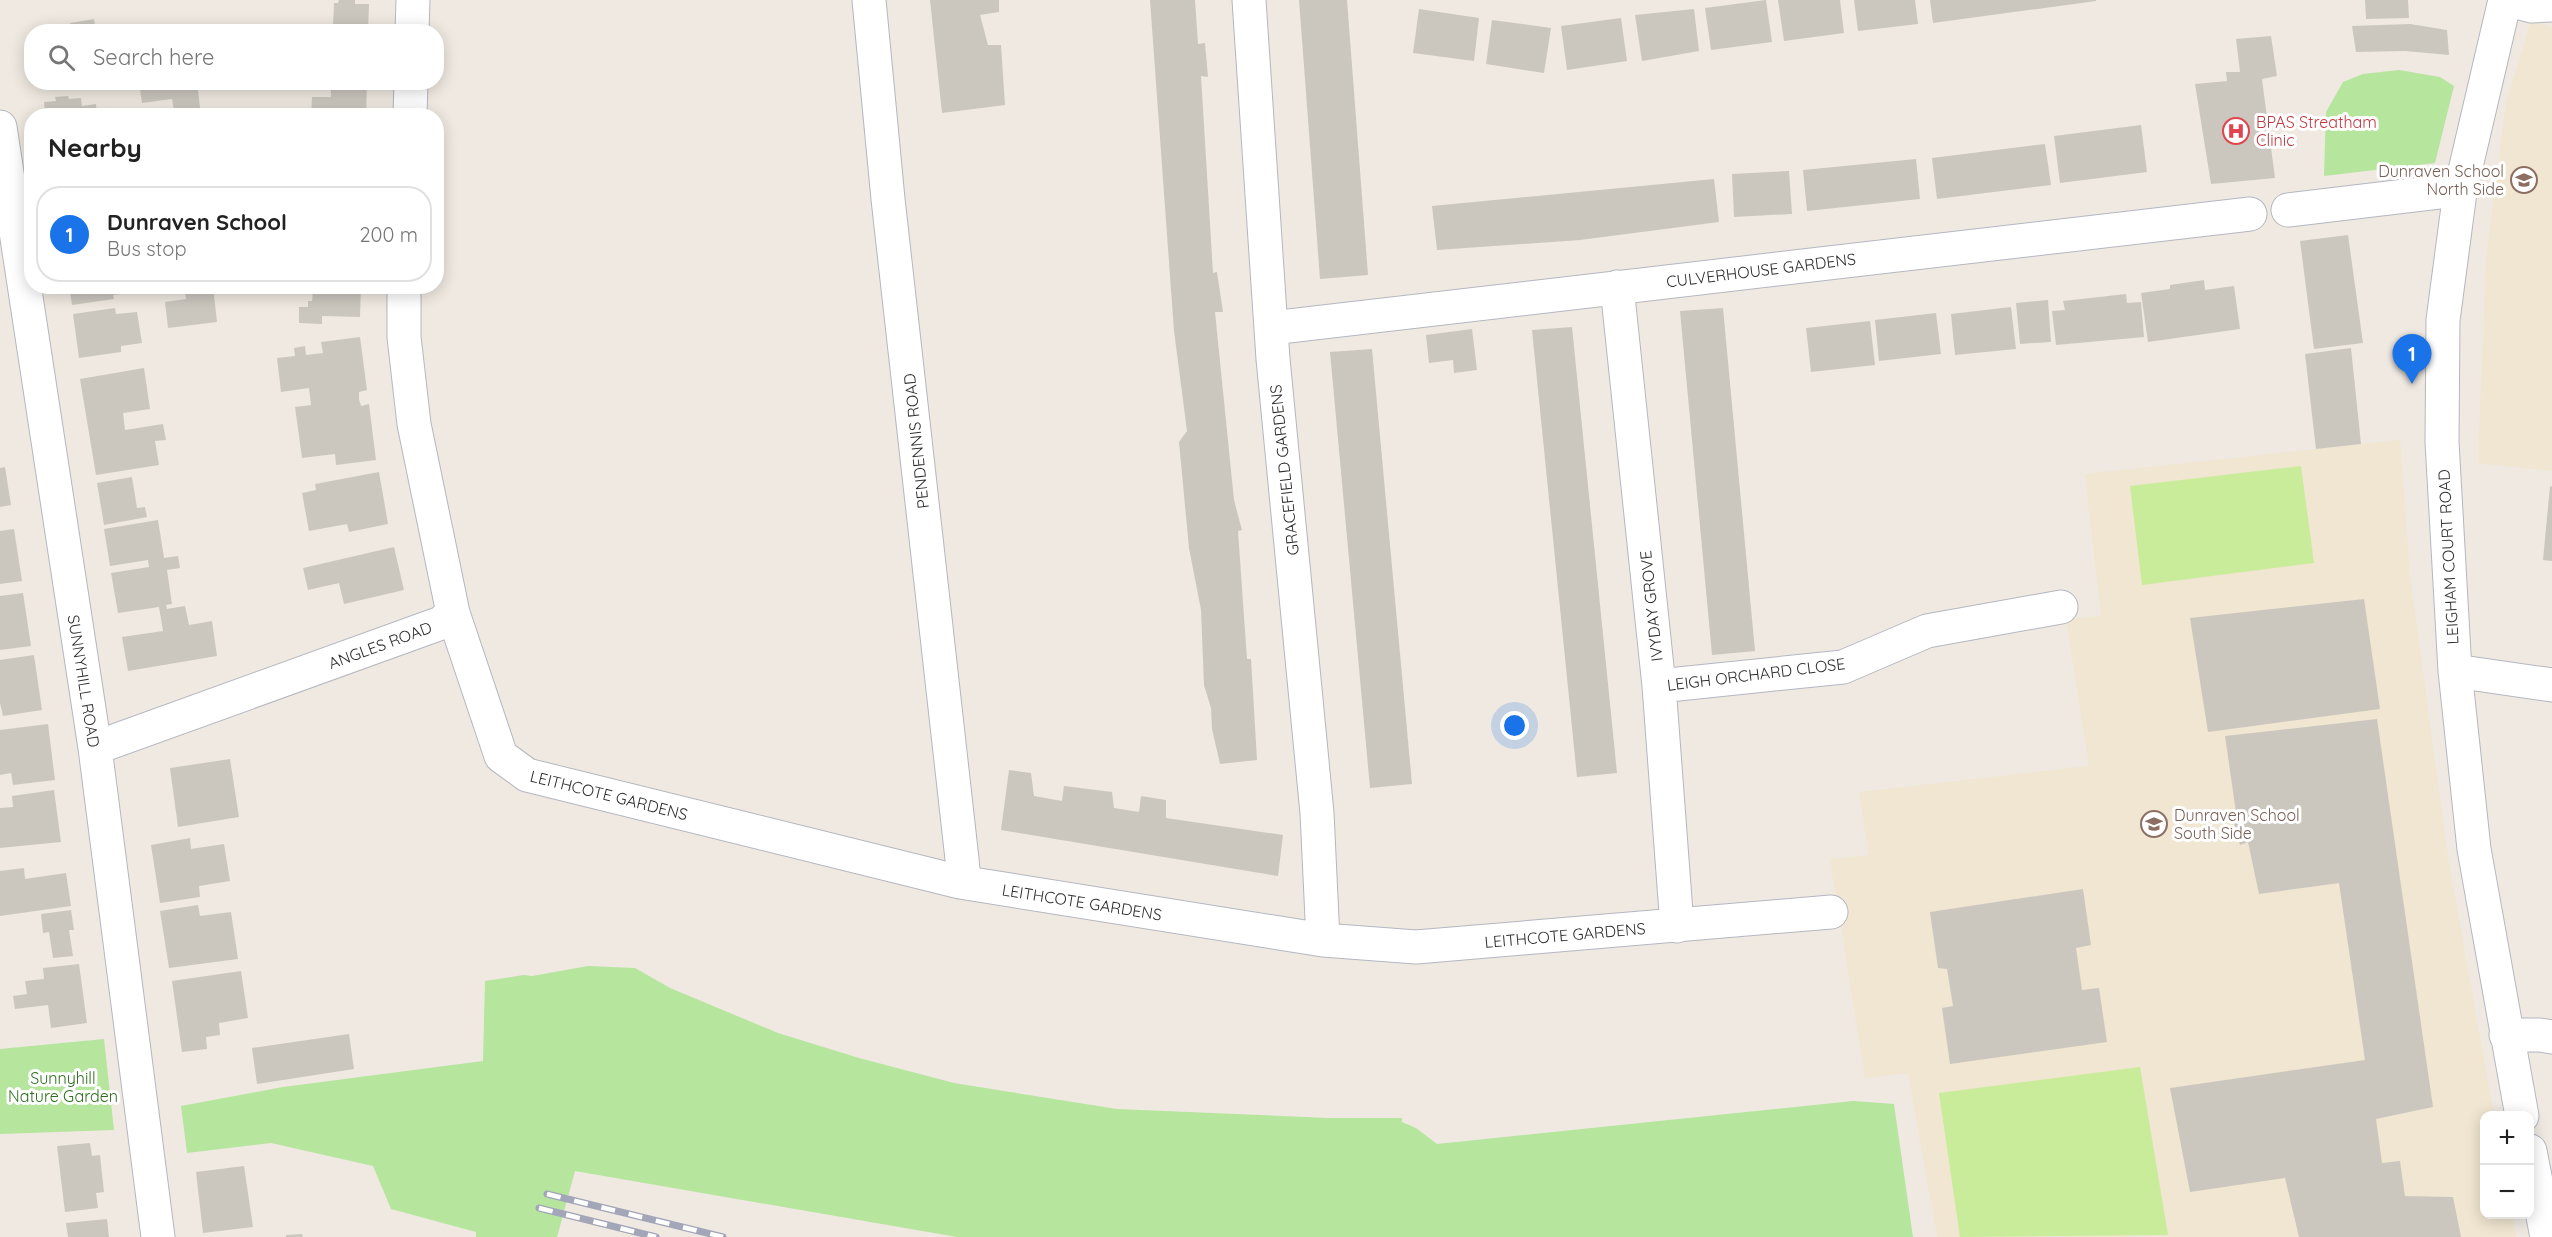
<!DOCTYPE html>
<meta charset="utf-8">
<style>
:root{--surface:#fff;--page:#f2f2f2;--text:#222;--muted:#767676;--line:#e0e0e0;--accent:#1a73e8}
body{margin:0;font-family:Quicksand,sans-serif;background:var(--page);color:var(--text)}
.controls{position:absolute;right:18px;bottom:18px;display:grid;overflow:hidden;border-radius:12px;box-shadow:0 3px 15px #0003}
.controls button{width:54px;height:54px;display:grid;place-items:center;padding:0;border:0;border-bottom:2px solid var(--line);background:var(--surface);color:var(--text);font:30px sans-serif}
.you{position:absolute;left:1515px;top:726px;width:21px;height:21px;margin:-15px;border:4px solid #fff;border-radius:50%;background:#1a73e8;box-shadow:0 0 0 9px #1a73e833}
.badge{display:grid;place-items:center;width:39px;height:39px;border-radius:50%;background:var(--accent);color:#fff;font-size:20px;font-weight:700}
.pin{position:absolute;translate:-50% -50px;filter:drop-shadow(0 2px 3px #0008)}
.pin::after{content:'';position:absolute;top:32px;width:21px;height:18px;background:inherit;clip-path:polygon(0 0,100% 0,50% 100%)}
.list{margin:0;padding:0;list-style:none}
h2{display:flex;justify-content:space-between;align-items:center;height:78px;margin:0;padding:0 24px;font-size:26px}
h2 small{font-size:20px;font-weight:400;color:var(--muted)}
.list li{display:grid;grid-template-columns:39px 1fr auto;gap:18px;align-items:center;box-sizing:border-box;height:96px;margin:0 12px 12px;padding:0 12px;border:2px solid var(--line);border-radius:24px}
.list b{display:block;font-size:22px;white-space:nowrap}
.list p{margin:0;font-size:20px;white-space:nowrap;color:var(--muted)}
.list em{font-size:20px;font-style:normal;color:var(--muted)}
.icon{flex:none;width:33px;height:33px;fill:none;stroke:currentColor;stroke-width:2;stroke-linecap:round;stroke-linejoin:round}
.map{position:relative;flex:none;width:2552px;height:1237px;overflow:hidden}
.search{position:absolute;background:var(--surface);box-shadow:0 3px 15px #0003;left:24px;top:24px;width:420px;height:66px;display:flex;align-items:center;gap:15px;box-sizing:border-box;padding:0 21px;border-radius:24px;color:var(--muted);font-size:22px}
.panel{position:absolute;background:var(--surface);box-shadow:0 3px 15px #0003;left:24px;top:108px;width:420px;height:186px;border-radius:24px}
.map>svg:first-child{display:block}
.education{fill:#f0e6d1}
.green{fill:#b6e59e}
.pitch{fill:#c9ec9a}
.building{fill:#cbc7bf}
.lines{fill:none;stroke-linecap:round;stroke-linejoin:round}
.minor-casing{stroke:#b4b7c1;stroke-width:35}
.minor{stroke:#fff;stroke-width:33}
.rail-casing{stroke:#a3a6b8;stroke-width:7}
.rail{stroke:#fff;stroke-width:4.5;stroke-dasharray:14;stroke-linecap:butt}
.labels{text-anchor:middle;stroke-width:6;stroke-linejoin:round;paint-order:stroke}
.health-label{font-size:16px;fill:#be3a42;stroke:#fff;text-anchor:start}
.education-label{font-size:16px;fill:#785e54;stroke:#fff;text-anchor:end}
.street-label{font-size:16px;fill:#2e2e2e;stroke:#fff}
.park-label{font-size:16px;fill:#2c6e1b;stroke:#fff}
</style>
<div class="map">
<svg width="2552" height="1237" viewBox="0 0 2552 1237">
<rect width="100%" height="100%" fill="#efe9e1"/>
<!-- education -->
<path class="education" d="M 2531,20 L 2552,28 L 2552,471 L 2478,463 L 2486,258 L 2506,103 Z
M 2400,440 L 2410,575 L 2448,857 L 2494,1115 L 2484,1116 L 2484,1214 L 2512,1215 L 2516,1237 L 1937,1237 L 1908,1073 L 1865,1078 L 1830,859 L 1869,855 L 1859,792 L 2089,766 L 2066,619 L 2101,616 L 2085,474 Z"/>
<!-- green -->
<path class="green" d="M 2399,70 L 2440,77 L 2454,86 L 2435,163 L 2324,176 L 2326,112 L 2343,82 L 2363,74 Z
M 588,966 L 635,968 L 670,988 L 778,1033 L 859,1058 L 954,1083 L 1117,1109 L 1328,1118 L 1402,1118 L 1402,1122 L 1416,1128 L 1437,1144 L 1853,1101 L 1894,1104 L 1913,1237 L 957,1237 L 575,1171 L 557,1237 L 476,1237 L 476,1232 L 391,1209 L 373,1166 L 271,1143 L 187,1153 L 181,1106 L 283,1087 L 483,1061 L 485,981 L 524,975 L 532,976 Z
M 104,1039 L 114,1130 L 0,1134 L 0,1049 Z"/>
<!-- pitch -->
<path class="pitch" d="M 2301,466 L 2314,563 L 2142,585 L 2130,486 Z
M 2140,1067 L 2168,1235 L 1960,1237 L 1939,1093 Z"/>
<!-- building -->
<path class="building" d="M 339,0 L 355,0 L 355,4 L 369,4 L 368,32 L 312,32 L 312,26 L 333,26 L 334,3 L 338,3 Z
M 930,0 L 999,0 L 999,12 L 980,15 L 988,45 L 1001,45 L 1005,105 L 942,113 Z
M 1150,0 L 1195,0 L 1198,44 L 1205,43 L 1208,77 L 1201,76 L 1213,273 L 1217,272 L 1223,312 L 1215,312 L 1234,500 L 1242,530 L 1238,531 L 1247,659 L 1251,659 L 1257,760 L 1220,764 L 1212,729 L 1211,708 L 1204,685 L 1201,610 L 1189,548 L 1179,442 L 1187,431 L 1174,331 Z
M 1299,0 L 1347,0 L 1368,275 L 1320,279 Z
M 1766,0 L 1772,42 L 1711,50 L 1705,8 Z
M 1778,0 L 1840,0 L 1844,33 L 1784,41 Z
M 1854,0 L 1915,0 L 1918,24 L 1858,31 Z
M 1930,0 L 2096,0 L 2096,1 L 1933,23 Z
M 2365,0 L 2408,0 L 2409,18 L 2366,19 Z
M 1419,9 L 1479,18 L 1474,61 L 1413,53 Z
M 1694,9 L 1699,51 L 1642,61 L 1635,15 Z
M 1621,18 L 1627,61 L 1567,70 L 1561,26 Z
M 94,19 L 96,32 L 49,32 L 71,27 L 70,23 Z
M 1492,20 L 1551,28 L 1544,73 L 1486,64 Z
M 2410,24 L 2447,30 L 2449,55 L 2405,51 L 2356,52 L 2352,26 Z
M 2271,36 L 2277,76 L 2262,79 L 2275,178 L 2211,184 L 2195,84 L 2227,81 L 2226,72 L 2240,72 L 2236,39 Z
M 139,82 L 197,82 L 201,116 L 175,116 L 172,99 L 142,103 Z
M 331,82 L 367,82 L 366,116 L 311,116 L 312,97 L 331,97 Z
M 68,96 L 69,99 L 81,98 L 82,106 L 96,104 L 97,116 L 45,116 L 44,102 L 56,101 L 55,97 Z
M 2141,125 L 2147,172 L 2060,183 L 2054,136 Z
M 2045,144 L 2051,185 L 1937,199 L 1932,158 Z
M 1916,159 L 1920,199 L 1807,211 L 1803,170 Z
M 1789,171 L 1792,214 L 1734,217 L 1732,174 Z
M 1714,179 L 1719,222 L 1580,240 L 1437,250 L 1432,206 Z
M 2348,235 L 2363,343 L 2314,349 L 2300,241 Z
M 2204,280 L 2205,290 L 2234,286 L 2240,329 L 2148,342 L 2141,293 L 2170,289 L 2170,285 Z
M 69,286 L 133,286 L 134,292 L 113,295 L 114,299 L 72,305 Z
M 184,286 L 213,286 L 217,322 L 168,328 L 165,302 L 186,299 Z
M 324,286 L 361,286 L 360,317 L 322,316 L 322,324 L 299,323 L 299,307 L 308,307 L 308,301 L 312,301 L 313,291 L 324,291 Z
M 2126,294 L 2127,303 L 2141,302 L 2144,337 L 2056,345 L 2052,311 L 2065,310 L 2063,301 Z
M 2048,300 L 2051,342 L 2020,344 L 2016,303 Z
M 2011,307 L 2016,349 L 1955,355 L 1951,314 Z
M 115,308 L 116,314 L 137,312 L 142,343 L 121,346 L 121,352 L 79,358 L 73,314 Z
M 1723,308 L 1755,651 L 1712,655 L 1680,311 Z
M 1936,313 L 1941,354 L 1879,361 L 1875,320 Z
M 1870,321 L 1875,365 L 1811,372 L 1806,328 Z
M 1572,327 L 1617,773 L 1577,777 L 1532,330 Z
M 1472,329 L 1477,370 L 1454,373 L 1453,360 L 1429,363 L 1426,335 Z
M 360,337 L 367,390 L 359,392 L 359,399 L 361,406 L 369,404 L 376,460 L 336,465 L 335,454 L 302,458 L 295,407 L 311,405 L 309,388 L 281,392 L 277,358 L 295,356 L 294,348 L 305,346 L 306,355 L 323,353 L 321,342 Z
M 2351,348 L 2361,444 L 2316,449 L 2305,354 Z
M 1372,349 L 1412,784 L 1370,788 L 1330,352 Z
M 144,368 L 150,409 L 123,413 L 125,430 L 163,424 L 166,440 L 155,441 L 159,465 L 96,475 L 80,379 Z
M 5,467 L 11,505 L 0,507 L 0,468 Z
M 379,472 L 388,524 L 349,532 L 347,524 L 309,531 L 302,493 L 316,490 L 315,484 Z
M 132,477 L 137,508 L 145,507 L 147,517 L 104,525 L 97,483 Z
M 2550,486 L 2552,487 L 2552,561 L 2543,560 Z
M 158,520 L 164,558 L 178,556 L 180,568 L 167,570 L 172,604 L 166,605 L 167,609 L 185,606 L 189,625 L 212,621 L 217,656 L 128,671 L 122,637 L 163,631 L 159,607 L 118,613 L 111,573 L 149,567 L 148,560 L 110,566 L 104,529 Z
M 14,529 L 22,581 L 0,584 L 0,531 Z
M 394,547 L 404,590 L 344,604 L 339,583 L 308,590 L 303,568 Z
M 23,593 L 31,646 L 0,650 L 0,596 Z
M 2364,599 L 2380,709 L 2208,732 L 2190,618 Z
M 34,655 L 42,710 L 3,716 L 0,703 L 0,660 Z
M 2377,719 L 2433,1107 L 2376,1119 L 2382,1163 L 2400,1161 L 2405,1196 L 2453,1197 L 2461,1237 L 2299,1237 L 2285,1178 L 2190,1192 L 2170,1088 L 2365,1060 L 2339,883 L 2259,894 L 2248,842 L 2240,845 L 2233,820 L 2236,812 L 2225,736 Z
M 48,724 L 55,780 L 13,785 L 11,773 L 0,775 L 0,730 Z
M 230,759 L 239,817 L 178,827 L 170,768 Z
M 1009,770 L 1031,773 L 1034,796 L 1062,801 L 1064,786 L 1112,792 L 1114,808 L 1139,812 L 1141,796 L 1166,800 L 1166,818 L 1283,835 L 1278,876 L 1001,830 Z
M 54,790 L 61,842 L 0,848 L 0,808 L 13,807 L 12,796 Z
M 190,838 L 191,849 L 224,844 L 230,881 L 199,886 L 200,897 L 160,903 L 151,845 Z
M 24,868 L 25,879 L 66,873 L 71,906 L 0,916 L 0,871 Z
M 2083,889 L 2091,945 L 2076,948 L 2082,990 L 2099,988 L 2107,1042 L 1950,1064 L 1942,1008 L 1953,1006 L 1947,969 L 1938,968 L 1930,912 Z
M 198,905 L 200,916 L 231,912 L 238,959 L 169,968 L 160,911 Z
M 71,910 L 74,930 L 69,930 L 73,956 L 53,958 L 49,932 L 43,933 L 41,914 Z
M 79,964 L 87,1023 L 51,1028 L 48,1005 L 15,1009 L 13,996 L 27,994 L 25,981 L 44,979 L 43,968 Z
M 241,971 L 248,1018 L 219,1023 L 220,1035 L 206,1037 L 207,1049 L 182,1052 L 172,981 Z
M 349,1034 L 354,1069 L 257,1084 L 252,1048 Z
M 90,1143 L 92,1156 L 100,1155 L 104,1192 L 96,1193 L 98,1208 L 65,1212 L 57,1146 Z
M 244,1166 L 253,1227 L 203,1233 L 196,1172 Z
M 107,1219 L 109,1237 L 68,1237 L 66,1223 Z
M 302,1234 L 303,1237 L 286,1237 L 286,1235 Z"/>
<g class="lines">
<defs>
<path id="minor" d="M 869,0 L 888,199 L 962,859 L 963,870 L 960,882
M 1249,0 L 1273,359 L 1317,813 L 1323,940
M 2505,0 L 2460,192 L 2443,320 L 2442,442 L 2455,671 L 2474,849 L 2522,1116
M 2509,0 L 2532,6 L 2552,5
M 412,32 L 413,0
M 410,116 L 411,82
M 0,127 L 95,748 L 158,1237
M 2288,210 L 2439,192 L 2460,192
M 404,286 L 404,337 L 414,424 L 453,613 L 501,756 L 527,775 L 960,882 L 1323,940 L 1416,947 L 1831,912
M 1617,287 L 1659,686 L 1677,926
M 1271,328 L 2250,214
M 2455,671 L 2552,685
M 1659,686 L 1843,667 L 1927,631 L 2061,607
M 95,748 L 441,623 L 453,613
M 2506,1035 L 2540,1035 L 2552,1037
M 2530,1151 L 2547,1237"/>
</defs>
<!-- minor casing -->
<use href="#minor" class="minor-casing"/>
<!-- minor -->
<use href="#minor" class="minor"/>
<defs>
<path id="rail" d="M 547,1194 L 723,1237
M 539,1208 L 656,1237"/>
</defs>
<!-- rail casing -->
<use href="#rail" class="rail-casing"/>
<!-- rail -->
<use href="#rail" class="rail"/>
</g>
<!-- icons -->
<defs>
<symbol id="hospital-ring" viewBox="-11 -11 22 22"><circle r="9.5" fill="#fff" stroke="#e0444e" stroke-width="1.5"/><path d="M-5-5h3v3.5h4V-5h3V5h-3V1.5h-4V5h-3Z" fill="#e0444e"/></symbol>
<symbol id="school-ring" viewBox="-11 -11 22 22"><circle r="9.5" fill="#fff" stroke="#8d6e63" stroke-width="1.5"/><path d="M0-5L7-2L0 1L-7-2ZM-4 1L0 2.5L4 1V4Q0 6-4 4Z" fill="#8d6e63"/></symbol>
</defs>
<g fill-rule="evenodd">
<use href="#hospital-ring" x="2221" y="116" width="30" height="30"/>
<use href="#school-ring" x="2509" y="165" width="30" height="30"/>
<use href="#school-ring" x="2139" y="809" width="30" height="30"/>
</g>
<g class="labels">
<!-- health labels -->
<g class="health-label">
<text x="2256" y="128">BPAS Streatham<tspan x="2256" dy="18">Clinic</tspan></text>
</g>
<!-- education labels -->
<g class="education-label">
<text x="2504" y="177">Dunraven School<tspan x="2504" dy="18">North Side</tspan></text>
<text x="2174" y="821" text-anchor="start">Dunraven School<tspan x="2174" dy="18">South Side</tspan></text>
</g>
<!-- street labels -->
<g class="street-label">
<text transform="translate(1761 270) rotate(-7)" y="6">CULVERHOUSE GARDENS</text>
<text transform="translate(916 441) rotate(-96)" y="6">PENDENNIS ROAD</text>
<text transform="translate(1284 470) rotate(-96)" y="6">GRACEFIELD GARDENS</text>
<text transform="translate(2448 557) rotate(-93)" y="6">LEIGHAM COURT ROAD</text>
<text transform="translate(1651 606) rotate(-96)" y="6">IVYDAY GROVE</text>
<text transform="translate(380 645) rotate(-20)" y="6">ANGLES ROAD</text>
<text transform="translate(1756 674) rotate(-7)" y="6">LEIGH ORCHARD CLOSE</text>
<text transform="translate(84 681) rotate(81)" y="6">SUNNYHILL ROAD</text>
<text transform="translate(609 795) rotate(14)" y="6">LEITHCOTE GARDENS</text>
<text transform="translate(1082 902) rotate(9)" y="6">LEITHCOTE GARDENS</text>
<text transform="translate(1565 935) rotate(-5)" y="6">LEITHCOTE GARDENS</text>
</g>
<!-- park labels -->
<g class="park-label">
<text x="63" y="1084">Sunnyhill<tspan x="63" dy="18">Nature Garden</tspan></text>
</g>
</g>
</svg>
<div class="controls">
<button>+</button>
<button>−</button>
</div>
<div class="you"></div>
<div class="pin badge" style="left:2412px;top:384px">1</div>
<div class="search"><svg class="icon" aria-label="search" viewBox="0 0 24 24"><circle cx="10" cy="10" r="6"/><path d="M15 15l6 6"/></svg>Search here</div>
<section class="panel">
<h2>Nearby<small></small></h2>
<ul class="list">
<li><span class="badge">1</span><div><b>Dunraven School</b><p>Bus stop</p></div><em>200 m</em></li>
</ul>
</section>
</div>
